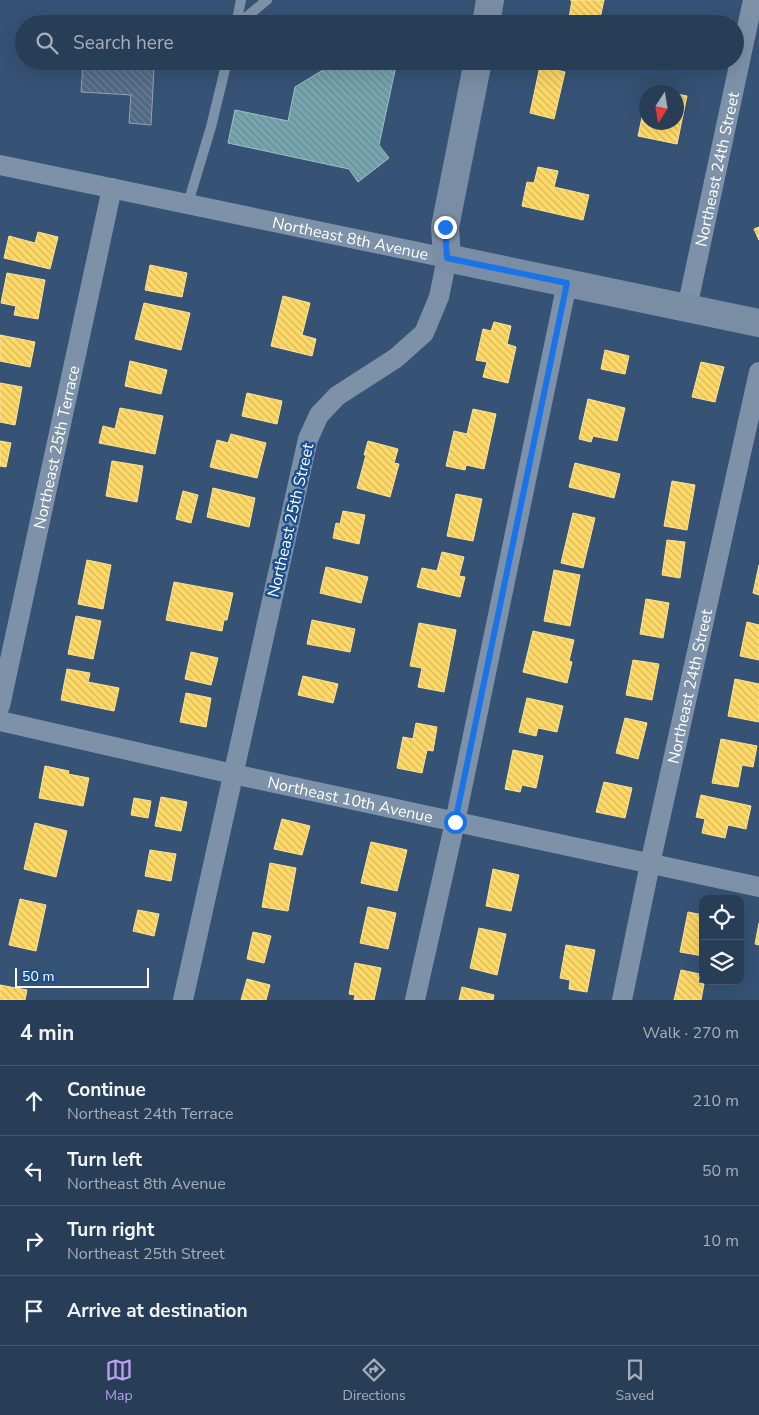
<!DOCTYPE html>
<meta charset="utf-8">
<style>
:root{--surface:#283e57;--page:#344961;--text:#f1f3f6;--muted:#a5aeba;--line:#44576d;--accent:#bca0f2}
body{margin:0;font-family:"Nunito Sans",sans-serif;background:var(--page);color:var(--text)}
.controls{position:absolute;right:15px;bottom:15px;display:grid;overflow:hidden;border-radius:10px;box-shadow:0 5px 20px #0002}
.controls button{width:45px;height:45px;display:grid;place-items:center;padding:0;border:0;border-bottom:1px solid var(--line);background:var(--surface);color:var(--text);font:25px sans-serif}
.compass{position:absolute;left:639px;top:85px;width:45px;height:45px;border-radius:50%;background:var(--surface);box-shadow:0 5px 20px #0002;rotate:192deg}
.scale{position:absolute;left:15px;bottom:12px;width:134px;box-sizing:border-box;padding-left:5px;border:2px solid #fff;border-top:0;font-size:14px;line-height:18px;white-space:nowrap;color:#fff;-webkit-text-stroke:4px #1b4f8f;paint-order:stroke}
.stop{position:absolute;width:15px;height:15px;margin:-11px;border:4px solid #1a73e8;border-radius:50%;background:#fff}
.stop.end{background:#1a73e8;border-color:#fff;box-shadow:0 1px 5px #0008}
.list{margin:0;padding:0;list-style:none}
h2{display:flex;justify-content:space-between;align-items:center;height:65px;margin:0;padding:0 20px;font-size:21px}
h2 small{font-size:16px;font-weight:400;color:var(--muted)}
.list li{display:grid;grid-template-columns:32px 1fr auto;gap:15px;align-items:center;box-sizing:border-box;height:70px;padding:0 20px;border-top:1px solid var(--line)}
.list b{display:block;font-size:19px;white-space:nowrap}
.list p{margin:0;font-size:16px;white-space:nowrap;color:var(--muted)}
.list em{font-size:16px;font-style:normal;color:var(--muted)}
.icon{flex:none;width:28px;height:28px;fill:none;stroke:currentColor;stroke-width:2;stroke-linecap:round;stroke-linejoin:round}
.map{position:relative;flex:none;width:759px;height:1000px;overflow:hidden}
.search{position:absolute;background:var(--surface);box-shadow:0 5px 20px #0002;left:15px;right:15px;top:15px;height:55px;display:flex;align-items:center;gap:12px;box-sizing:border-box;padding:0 18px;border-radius:28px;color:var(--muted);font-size:19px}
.sheet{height:345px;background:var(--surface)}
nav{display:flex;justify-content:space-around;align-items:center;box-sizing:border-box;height:70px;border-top:1px solid var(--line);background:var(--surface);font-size:14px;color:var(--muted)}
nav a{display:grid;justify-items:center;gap:2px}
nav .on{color:var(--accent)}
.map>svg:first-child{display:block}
.homes{fill:url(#homes-back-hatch);stroke:#ffe494}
.public{fill:url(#public-back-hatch);stroke:#9fc0c7}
.building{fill:url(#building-back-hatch);stroke:#92a2b6}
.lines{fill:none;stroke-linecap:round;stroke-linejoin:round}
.lane{stroke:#7d92a8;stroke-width:10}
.street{stroke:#7d92a8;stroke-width:20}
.secondary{stroke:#798da4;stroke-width:28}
.route{stroke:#1a73e8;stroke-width:6}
.labels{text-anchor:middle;stroke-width:5;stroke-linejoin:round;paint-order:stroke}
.street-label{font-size:16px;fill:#fff;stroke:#1b4f8f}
</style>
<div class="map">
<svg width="759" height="1000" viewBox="0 0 759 1000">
<defs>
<pattern id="homes-back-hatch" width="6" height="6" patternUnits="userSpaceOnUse" patternTransform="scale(1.25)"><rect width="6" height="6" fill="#ffd966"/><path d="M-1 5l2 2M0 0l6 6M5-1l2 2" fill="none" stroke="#d2b660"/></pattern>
<pattern id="public-back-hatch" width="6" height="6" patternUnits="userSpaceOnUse" patternTransform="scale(1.25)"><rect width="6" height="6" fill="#76a5af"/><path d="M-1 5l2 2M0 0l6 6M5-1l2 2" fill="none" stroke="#698a91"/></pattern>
<pattern id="building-back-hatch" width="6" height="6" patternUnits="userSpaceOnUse" patternTransform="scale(1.25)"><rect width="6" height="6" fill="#526984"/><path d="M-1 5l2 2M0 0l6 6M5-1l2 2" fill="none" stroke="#6c8096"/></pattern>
</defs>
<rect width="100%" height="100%" fill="#365274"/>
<!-- homes -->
<path class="homes" d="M 570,0 L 604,0 L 599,23 L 568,24 L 572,0 Z
M 540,66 L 565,72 L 554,119 L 530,113 Z
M 676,94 L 687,96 L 677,144 L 638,136 L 644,108 L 646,108 L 646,122 L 676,122 Z
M 538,167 L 558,171 L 554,187 L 589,195 L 583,220 L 522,206 L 527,182 L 534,183 Z
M 759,227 L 759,240 L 754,229 Z
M 38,232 L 58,237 L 50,269 L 4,258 L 9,236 L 35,243 Z
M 150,265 L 187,273 L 182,297 L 145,290 Z
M 7,273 L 45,280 L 38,319 L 14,315 L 16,306 L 1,303 Z
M 283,296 L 310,303 L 302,335 L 316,339 L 312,356 L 271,346 Z
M 144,303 L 190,313 L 181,350 L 135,339 Z
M 494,322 L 511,326 L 507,344 L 516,347 L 508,383 L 483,377 L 487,362 L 476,360 L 483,329 L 491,331 Z
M 0,335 L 35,342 L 30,367 L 0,361 Z
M 605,350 L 629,356 L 625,374 L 601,369 Z
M 130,361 L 167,370 L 161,394 L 125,386 Z
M 701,362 L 724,367 L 715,402 L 692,397 Z
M 0,383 L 22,387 L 15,425 L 0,422 Z
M 247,393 L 282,401 L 277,424 L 242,416 Z
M 588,399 L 625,408 L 617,441 L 593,436 L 591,442 L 579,439 Z
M 120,408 L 163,416 L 155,454 L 99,443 L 103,426 L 115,429 Z
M 473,409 L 496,414 L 484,469 L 466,465 L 465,470 L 446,466 L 454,431 L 467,434 Z
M 231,434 L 266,443 L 257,478 L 210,467 L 217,440 L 228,443 Z
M 0,441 L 11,443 L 6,467 L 0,466 Z
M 368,441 L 398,449 L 394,463 L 399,464 L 390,497 L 357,488 L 366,455 L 364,455 Z
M 112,461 L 143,466 L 137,502 L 106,496 Z
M 575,463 L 620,474 L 614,498 L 569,487 Z
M 672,481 L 695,485 L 687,530 L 664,526 Z
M 213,488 L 255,498 L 249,527 L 207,517 Z
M 183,491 L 198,495 L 191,523 L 176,519 Z
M 456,494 L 482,499 L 473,541 L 447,536 Z
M 343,511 L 365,515 L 359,544 L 333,538 L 336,523 L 340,524 Z
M 573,513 L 595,518 L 583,568 L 561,563 Z
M 667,540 L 685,542 L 680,578 L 662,575 Z
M 442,552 L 464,557 L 459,576 L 465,577 L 460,597 L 417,587 L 422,568 L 437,571 Z
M 87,560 L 111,565 L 103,609 L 78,604 Z
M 759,565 L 759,595 L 753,593 Z
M 326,567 L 368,577 L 361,603 L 320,593 Z
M 554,570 L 580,575 L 570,626 L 544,621 Z
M 174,582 L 233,593 L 227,620 L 224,620 L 222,631 L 166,620 Z
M 646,599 L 669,603 L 663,638 L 640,634 Z
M 76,616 L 101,621 L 93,659 L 68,654 Z
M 312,620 L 355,629 L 350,652 L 307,644 Z
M 747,622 L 759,625 L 759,660 L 740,656 Z
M 419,623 L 456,630 L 444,692 L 418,687 L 422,668 L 410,666 Z
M 533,631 L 574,640 L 569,661 L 572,662 L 567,683 L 523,672 Z
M 191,652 L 218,658 L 211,685 L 185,679 Z
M 633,660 L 659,664 L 652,700 L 626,695 Z
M 67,669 L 90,673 L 88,682 L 119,688 L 114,711 L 61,700 Z
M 303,676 L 338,684 L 333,703 L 298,695 Z
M 735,679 L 759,684 L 759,722 L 728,716 Z
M 186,693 L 211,698 L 206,727 L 180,722 Z
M 527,698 L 563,706 L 557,732 L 538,728 L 536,736 L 519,732 Z
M 625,718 L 647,723 L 638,759 L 616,753 Z
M 416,723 L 437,727 L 433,751 L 427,750 L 422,773 L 397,768 L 403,737 L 413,739 Z
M 721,739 L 757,746 L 753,767 L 742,765 L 738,787 L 712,783 Z
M 513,750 L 543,756 L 536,788 L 522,785 L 520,792 L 505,789 Z
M 45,766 L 69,771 L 68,774 L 89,778 L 83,806 L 39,798 Z
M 604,782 L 632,788 L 625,818 L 596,812 Z
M 701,795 L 751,806 L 746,829 L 728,825 L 725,838 L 702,833 L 705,819 L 696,817 Z
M 161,797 L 187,802 L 181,831 L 155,826 Z
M 134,798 L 151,801 L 148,818 L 131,815 Z
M 282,819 L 310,826 L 302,855 L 274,849 Z
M 35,823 L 67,831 L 56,877 L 24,869 Z
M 371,842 L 407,850 L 397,891 L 361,883 Z
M 150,850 L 176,854 L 171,881 L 145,876 Z
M 270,863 L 296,868 L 288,911 L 262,907 Z
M 493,869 L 519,875 L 511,911 L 486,906 Z
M 20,899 L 46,905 L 36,951 L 9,945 Z
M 368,907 L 396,913 L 388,949 L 360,943 Z
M 138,910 L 159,914 L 154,936 L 133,931 Z
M 688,912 L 703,915 L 703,956 L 680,952 Z
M 759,923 L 759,945 L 755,944 Z
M 479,928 L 506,934 L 497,975 L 470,968 Z
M 253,932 L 271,936 L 264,963 L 247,959 Z
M 566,945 L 595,950 L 587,992 L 569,989 L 570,980 L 560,978 Z
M 355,963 L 381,968 L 374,1000 L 354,1000 L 355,995 L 349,994 Z
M 681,970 L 700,974 L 698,983 L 704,984 L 701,1000 L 674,1000 Z
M 247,979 L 270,985 L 266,1000 L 241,1000 Z
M 0,985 L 27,990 L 25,1000 L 0,1000 Z
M 462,987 L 494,995 L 493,1000 L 459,1000 Z"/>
<!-- public -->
<path class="public" d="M 370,17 L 403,24 L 369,24 Z
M 325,61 L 336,61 L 359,66 L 360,61 L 397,61 L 379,145 L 389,158 L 358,182 L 349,169 L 228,143 L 235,110 L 288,121 L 295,87 L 323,70 Z"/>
<!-- building -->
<path class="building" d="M 83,64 L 154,69 L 151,125 L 129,123 L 131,95 L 81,92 Z"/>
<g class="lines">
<!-- lane -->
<path class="lane" d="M 236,24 L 241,0
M 238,24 L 267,0
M 188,203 L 211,127 L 227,61"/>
<!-- street -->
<g class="street">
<path id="s1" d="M 0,165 L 447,258 L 439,297 L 424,333 L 396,358 L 337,396 L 319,415 L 308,439 L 183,1000"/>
<path id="s2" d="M 687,308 L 753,0"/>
<path id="s3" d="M 0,706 L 112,188"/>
<path id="s4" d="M 0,721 L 233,774 L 759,887"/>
<path d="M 415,1000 L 455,822 L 567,283"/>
<path id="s5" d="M 622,1000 L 650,864 L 759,372"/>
</g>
<!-- secondary -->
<path class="secondary" d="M 486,24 L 490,0
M 478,61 L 445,227 L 447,258 L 759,323"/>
</g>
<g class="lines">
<!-- route -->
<path class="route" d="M 445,227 L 447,258 L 567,283 L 455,822"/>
</g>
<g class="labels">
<!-- street labels -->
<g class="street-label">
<text dy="6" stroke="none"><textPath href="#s2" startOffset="142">Northeast 24th Street</textPath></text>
<text dy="6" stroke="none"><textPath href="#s1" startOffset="358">Northeast 8th Avenue</textPath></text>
<text dy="6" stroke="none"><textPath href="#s3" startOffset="265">Northeast 25th Terrace</textPath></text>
<text transform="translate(290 520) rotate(-77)" y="6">Northeast 25th Street</text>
<text dy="6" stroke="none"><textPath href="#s5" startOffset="321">Northeast 24th Street</textPath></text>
<text dy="6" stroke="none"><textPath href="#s4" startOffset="359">Northeast 10th Avenue</textPath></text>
</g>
</g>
</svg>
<div class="controls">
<button><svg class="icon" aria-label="locate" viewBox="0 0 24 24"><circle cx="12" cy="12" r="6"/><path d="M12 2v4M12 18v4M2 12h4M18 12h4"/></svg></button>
<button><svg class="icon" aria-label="layers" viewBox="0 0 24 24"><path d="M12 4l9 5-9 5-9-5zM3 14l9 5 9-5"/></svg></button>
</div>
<svg class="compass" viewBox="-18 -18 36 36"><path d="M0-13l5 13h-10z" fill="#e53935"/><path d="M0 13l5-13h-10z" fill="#a5aeba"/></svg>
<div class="scale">50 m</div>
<div class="stop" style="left:455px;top:822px"></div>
<div class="stop end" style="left:445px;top:227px"></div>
<div class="search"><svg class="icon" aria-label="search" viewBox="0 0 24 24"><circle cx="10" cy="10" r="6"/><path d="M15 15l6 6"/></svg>Search here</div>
</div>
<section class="sheet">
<h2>4 min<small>Walk · 270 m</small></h2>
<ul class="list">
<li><svg class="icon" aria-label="ahead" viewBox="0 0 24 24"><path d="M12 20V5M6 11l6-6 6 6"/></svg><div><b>Continue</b><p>Northeast 24th Terrace</p></div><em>210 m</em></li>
<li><svg class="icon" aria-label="left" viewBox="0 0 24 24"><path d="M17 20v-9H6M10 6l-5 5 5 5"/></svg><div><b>Turn left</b><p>Northeast 8th Avenue</p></div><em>50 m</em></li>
<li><svg class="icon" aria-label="right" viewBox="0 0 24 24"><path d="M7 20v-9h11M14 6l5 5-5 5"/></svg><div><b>Turn right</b><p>Northeast 25th Street</p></div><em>10 m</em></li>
<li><svg class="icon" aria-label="arrive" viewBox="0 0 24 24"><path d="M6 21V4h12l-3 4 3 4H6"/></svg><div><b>Arrive at destination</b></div></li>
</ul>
</section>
<nav>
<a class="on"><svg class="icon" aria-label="map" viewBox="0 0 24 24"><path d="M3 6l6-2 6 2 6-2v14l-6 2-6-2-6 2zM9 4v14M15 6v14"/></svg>Map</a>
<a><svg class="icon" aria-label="directions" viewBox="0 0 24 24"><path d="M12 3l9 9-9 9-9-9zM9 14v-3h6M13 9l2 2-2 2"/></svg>Directions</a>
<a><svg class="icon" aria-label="saved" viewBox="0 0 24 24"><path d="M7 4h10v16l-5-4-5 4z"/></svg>Saved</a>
</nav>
